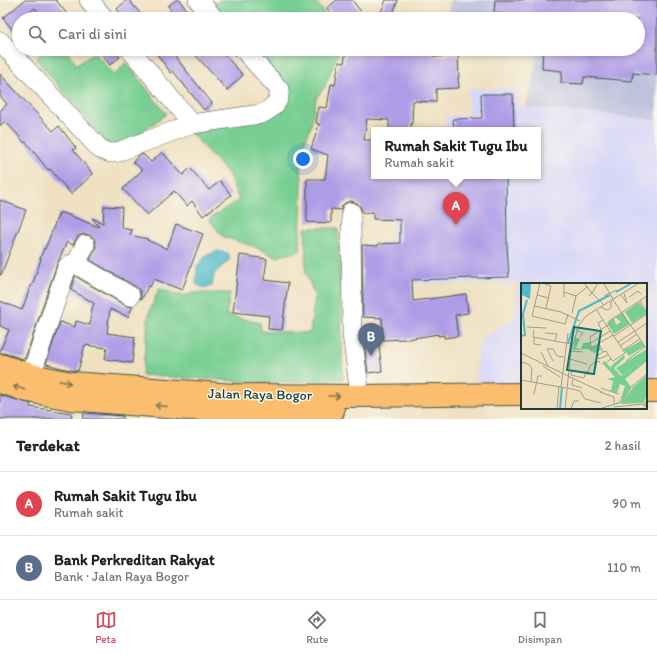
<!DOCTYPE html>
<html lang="id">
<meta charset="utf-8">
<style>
:root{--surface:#fff;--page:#f6f6f6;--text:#222;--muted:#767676;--line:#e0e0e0;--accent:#d1495b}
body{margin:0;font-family:Itim,sans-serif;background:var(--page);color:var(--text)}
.you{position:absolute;left:303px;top:159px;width:14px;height:14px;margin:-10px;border:3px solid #fff;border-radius:50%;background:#1a73e8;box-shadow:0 0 0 6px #1a73e833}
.badge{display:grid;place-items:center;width:26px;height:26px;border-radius:50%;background:var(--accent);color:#fff;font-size:13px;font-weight:700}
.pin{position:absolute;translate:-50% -33px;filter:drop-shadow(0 1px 2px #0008)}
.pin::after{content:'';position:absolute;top:21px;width:14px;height:12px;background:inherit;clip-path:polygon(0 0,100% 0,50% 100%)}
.popup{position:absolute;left:371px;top:127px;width:170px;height:52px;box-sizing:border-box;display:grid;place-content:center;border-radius:0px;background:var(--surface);filter:drop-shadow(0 1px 3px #0005);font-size:13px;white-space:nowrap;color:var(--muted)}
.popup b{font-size:15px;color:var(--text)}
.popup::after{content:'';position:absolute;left:50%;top:100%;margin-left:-8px;border:8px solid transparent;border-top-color:var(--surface)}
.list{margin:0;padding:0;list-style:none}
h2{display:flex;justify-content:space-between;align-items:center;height:52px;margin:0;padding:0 16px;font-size:17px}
h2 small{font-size:13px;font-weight:400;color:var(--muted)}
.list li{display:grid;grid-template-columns:26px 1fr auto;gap:12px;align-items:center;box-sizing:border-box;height:64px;padding:0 16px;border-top:1px solid var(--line)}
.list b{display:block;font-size:15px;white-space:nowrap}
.list p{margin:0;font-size:13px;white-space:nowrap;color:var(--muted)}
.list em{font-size:13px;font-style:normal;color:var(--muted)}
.icon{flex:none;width:22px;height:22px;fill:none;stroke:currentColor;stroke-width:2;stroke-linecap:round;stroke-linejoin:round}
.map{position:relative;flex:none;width:657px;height:419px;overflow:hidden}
.search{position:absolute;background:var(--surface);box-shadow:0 2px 6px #0003;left:12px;right:12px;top:12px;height:44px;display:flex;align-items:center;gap:10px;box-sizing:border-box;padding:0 14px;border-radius:22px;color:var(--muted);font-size:15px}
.sheet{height:180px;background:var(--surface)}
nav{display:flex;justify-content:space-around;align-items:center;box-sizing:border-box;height:56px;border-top:1px solid var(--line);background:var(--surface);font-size:11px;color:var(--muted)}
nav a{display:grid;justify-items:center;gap:2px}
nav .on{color:var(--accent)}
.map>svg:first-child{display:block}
.built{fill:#d8d7f8}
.industrial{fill:#bfc2dd}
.green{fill:#79cf93;stroke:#4c8664}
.water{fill:#4eb9ca;stroke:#367b7f}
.building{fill:#af9ce7}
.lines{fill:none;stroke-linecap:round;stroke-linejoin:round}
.minor-casing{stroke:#3e5549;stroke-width:20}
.highway-casing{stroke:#3e5549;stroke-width:24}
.minor{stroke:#fff;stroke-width:19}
.highway{stroke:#fbbd6e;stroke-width:22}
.oneway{stroke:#82774e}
.labels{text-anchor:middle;stroke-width:3;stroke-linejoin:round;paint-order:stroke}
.street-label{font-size:14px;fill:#1f3d34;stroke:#fbf7ec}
.inset-river{fill:none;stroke:#4eb9ca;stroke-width:2}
.inset-road{fill:none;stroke:#9c9f89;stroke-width:1}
.view{fill:#0f766e;fill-opacity:0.15;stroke:#0f766e;stroke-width:2}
.inset-edge{fill:none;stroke:#1f3d34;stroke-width:2}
</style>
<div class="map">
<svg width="657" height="419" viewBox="0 0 657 419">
<rect width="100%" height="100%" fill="#fbf7ec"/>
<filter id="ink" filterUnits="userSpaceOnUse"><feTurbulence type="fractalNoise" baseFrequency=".025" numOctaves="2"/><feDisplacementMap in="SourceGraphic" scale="8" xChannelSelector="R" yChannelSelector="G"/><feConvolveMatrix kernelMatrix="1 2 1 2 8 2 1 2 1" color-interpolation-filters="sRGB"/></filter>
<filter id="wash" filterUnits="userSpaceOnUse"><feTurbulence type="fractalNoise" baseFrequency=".012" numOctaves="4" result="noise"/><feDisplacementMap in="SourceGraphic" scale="16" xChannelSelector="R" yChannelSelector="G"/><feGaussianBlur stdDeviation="0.9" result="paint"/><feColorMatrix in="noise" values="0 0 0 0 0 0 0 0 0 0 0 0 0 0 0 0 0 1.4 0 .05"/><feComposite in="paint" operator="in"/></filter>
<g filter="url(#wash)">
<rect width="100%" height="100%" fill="#efe0c1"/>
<!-- built -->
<path class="built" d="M 468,89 L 518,89 L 520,107 L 657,120 L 657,381 L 646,382 L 646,284 L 522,284 L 522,386 L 476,387 L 479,341 L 515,317 L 518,283 L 392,283 L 394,176 L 538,176 L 538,130 L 445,130 L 445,116 L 468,115 Z"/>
<!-- industrial -->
<path class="industrial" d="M 450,0 L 657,0 L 657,120 L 526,107 L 538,55 L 522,49 L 638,49 L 638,19 L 448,19 Z"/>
<!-- green -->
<path class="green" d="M 220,0 L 314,0 L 330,19 L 226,19 L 213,5 Z
M 46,49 L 65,49 L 77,65 L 94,53 L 115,75 L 126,62 L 166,114 L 115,152 L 36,59 Z
M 254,49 L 340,49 L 324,88 L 316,98 L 311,126 L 300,154 L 302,181 L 300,251 L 276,257 L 258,248 L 222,236 L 209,219 L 239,200 L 228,173 L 188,130 L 277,104 Z
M 305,228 L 338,228 L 343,379 L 269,383 L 142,375 L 149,313 L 159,289 L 184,296 L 193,293 L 230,293 L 226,315 L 260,323 L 261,331 L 310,333 L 315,297 L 306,273 Z"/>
<!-- water -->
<path class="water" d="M 218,251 L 228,253 L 230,259 L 214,274 L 212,286 L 204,288 L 196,284 L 197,266 L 207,255 Z"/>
<g id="blocks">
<!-- building -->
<path class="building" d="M 25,0 L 56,0 L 71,19 L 44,19 L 35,8 L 22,19 L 19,19 L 19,38 L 3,18 Z
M 127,0 L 129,0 L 145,19 L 125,19 L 117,9 Z
M 176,0 L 179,0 L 194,19 L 179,19 L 168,6 Z
M 337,0 L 352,0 L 363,14 L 357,19 L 336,19 L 327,8 Z
M 386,0 L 398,0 L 391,19 L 378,19 Z
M 495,0 L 657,0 L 657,75 L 633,73 L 632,81 L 584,77 L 583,84 L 561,83 L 562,71 L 542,69 L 543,49 L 638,49 L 638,19 L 545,19 L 546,17 L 494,13 Z
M 98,49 L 114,49 L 120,57 L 110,65 Z
M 153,49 L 169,49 L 212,103 L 204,110 L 173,71 L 171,73 Z
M 190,49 L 219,49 L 243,75 L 227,90 Z
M 354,49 L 435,49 L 434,57 L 458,55 L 459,77 L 458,77 L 459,88 L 436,89 L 436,102 L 413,101 L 412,123 L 411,123 L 411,130 L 389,130 L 389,120 L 367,119 L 364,140 L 374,140 L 374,176 L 506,176 L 507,244 L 509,277 L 412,280 L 413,301 L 466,294 L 468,313 L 455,315 L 458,336 L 444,338 L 444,335 L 438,336 L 438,334 L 408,339 L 383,340 L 382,318 L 363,317 L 362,245 L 378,246 L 378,244 L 400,243 L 400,220 L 373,219 L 373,212 L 363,213 L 360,206 L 357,203 L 351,201 L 345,203 L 342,206 L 341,210 L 331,209 L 331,223 L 307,222 L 307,179 L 325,179 L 328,155 L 311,149 L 319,124 L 316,123 L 319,107 L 327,108 L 331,84 L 335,85 L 339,62 L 344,63 L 346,51 L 354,52 Z
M 0,74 L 53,131 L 59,126 L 76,148 L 73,150 L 93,174 L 71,194 L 50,169 L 48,170 L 26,142 L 25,143 L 5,121 L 0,126 L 0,111 L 7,104 L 0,96 Z
M 481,94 L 513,94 L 514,130 L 454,130 L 453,119 L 482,118 Z
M 162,152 L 183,175 L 190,168 L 209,190 L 220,181 L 231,195 L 203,216 L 192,201 L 187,206 L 174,191 L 147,215 L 123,189 L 142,170 L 133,162 L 138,156 L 143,154 L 151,162 Z
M 0,200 L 26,210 L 1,275 L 0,275 Z
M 104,206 L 122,207 L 121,228 L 132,230 L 130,235 L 148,239 L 147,240 L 167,249 L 176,224 L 203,234 L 182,290 L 154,279 L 150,287 L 148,286 L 142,299 L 140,298 L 141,296 L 140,291 L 136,287 L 90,260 L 95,250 L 96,244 L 94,238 L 90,235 L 84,234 L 78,236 L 73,245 L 67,242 L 57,264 L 25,359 L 23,358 L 23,359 L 4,353 L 0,353 L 0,351 L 9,330 L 0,326 L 0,301 L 22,310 L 31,285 L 32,286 L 41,259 L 40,259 L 44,248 L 45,249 L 59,213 L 63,213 L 99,227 L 92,218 L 103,223 Z
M 240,255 L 267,259 L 264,280 L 288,283 L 282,330 L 268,329 L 269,316 L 233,312 Z
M 75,276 L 124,305 L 129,307 L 133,306 L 128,317 L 110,309 L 107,333 L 135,337 L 132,363 L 105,359 L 107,348 L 85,345 L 78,371 L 66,369 L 46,364 L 60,322 L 75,327 L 76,321 L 90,325 L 92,309 L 94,303 L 71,290 Z
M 378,338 L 382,371 L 368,373 L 364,341 Z
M 0,395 L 31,404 L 30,407 L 72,413 L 71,419 L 0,419 Z
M 84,413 L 123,416 L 123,419 L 83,419 Z"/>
</g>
</g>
<g filter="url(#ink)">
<use href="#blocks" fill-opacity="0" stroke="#3e5549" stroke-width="1"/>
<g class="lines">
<defs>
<path id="minor" d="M 89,0 L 105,19
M 198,0 L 215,19
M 0,41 L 100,149 L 110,153 L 115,153 L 192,124 L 261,114 C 272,109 281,102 279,89 L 243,49
M 130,49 L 192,124
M 351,212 L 352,334 L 360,396
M 76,264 L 85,245
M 31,375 L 67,267 C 70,264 72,263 76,264 L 130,296"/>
<path id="highway" d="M 0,365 L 31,375 L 72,383 L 234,395 L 360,396 L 522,394
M 0,382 L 28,391 L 71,399 L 189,409 L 263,412 L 333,411
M 646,391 L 657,391"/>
</defs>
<!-- minor casing -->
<use href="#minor" class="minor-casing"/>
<!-- highway casing -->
<use href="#highway" class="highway-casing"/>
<!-- minor -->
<use href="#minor" class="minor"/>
<!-- highway -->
<use href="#highway" class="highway"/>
</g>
<!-- one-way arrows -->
<defs><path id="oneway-shaft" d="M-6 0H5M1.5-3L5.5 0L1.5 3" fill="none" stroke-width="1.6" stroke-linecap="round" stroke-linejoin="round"/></defs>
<g class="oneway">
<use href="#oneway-shaft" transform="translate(65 382) rotate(12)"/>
<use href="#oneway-shaft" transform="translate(19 388) rotate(-163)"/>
<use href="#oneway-shaft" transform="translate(334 396)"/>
<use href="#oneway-shaft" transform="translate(161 406) rotate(-175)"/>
</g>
</g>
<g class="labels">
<!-- street labels -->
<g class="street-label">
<text transform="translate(260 394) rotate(1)" y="5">Jalan Raya Bogor</text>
</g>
</g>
<!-- overview -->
<g transform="translate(521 283)">
<rect width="126" height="126" fill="#efe0c1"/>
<path d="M 118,19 L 126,30 L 111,40 L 104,29 ZM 102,30 L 109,41 L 93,51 L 86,40 L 93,35 L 95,42 L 100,39 L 94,34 ZM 54,54 L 59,56 L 55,65 L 60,66 L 62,60 L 69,59 L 69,64 L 77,62 L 80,67 L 73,70 L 67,66 L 52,67 ZM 120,58 L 124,63 L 108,73 L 103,67 ZM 126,66 L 126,78 L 104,96 L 110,104 L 101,118 L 93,121 L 99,118 L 104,103 L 99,101 L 96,110 L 90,108 L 92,98 L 86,96 L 94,94 L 81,80 L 84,78 L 89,84 L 103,72 L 104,75 L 93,85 L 100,93 L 123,77 L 101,92 L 95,85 ZM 126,92 L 126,113 L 122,120 L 100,121 L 112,104 Z" fill="#79cf93"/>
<path d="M 0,0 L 10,0 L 9,16 L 1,12 Z" fill="#4eb9ca"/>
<path class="inset-river" d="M 95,9 L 111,0M 0,53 L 4,52 L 2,31 L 6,17M 47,60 L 58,28 L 89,12M 39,126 L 41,104"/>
<path class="inset-road" d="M 19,0 L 11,33 L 44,41 L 47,31M 21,0 L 30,3 L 25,25M 63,0 L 71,10 L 68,13M 77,0 L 71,10 L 83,22M 83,1 L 92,16M 43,9 L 55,13M 16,12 L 28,15M 100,12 L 106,20 L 103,10M 83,13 L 96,7M 43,14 L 43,0M 108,14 L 117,8 L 120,11M 119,18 L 126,30M 13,23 L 40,29 L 59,38M 80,24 L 86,27 L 90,25 L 90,18M 75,26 L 82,37 L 77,40 L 80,46M 51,30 L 55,13 L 66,4M 82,37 L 102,67 L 119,56 L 92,17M 88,37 L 90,40 L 69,54 L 70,65 L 92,52M 88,38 L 126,13M 6,44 L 25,45M 13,47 L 12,54 L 50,61M 55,47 L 62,50 L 59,54M 24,50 L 36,51 L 34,58M 93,53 L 126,31M 13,54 L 13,61 L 20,62M 97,59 L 126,40M 70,60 L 89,48M 78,61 L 82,69 L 76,73 L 78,76 L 87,72M 99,63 L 116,51M 50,68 L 62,69M 20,69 L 27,83M 82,69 L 85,68 L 90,76 L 86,79M 0,70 L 47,93M 49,76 L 66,81M 90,76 L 92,78 L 104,70 L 102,67M 32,78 L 26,66 L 32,66 L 36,73 L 43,74M 105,78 L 124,64 L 119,56M 0,79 L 7,81 L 11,85 L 10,99M 22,83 L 39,94M 51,87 L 50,92 L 63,95 L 65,88M 66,92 L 69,83 L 75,78 L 79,79M 47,93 L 81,109M 52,95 L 51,102 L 61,105M 0,97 L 45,105M 40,104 L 47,50M 46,105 L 59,108 L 64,116 L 80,120M 80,105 L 98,111M 79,109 L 93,114 L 93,122M 13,111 L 17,93 L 21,93M 93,124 L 122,121 L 124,124 L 124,118M 36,126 L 38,103M 44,126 L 50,68 L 58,42 L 65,33 L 118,0M 50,126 L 53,118 L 58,118M 78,126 L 101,119 L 110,104 L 126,91"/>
<path class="view" d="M 53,44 L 80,48 L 73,91 L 46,87 Z"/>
<rect width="126" height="126" class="inset-edge"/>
</g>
</svg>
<div class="you"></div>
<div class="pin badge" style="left:456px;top:225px;background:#e0444e">A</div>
<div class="popup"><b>Rumah Sakit Tugu Ibu</b>Rumah sakit</div>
<div class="pin badge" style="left:371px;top:356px;background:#5c6f8a">B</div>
<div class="search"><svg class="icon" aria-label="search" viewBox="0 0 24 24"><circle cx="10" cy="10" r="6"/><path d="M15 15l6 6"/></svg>Cari di sini</div>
</div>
<section class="sheet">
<h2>Terdekat<small>2 hasil</small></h2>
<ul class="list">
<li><span class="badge" style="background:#e0444e">A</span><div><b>Rumah Sakit Tugu Ibu</b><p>Rumah sakit</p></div><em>90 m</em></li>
<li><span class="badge" style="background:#5c6f8a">B</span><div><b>Bank Perkreditan Rakyat</b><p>Bank · Jalan Raya Bogor</p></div><em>110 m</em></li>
</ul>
</section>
<nav>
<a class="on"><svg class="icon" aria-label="map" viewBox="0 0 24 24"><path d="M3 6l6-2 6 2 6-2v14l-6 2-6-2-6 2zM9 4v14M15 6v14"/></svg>Peta</a>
<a><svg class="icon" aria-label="directions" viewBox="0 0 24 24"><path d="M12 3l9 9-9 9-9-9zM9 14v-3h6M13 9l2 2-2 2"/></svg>Rute</a>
<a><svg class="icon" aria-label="saved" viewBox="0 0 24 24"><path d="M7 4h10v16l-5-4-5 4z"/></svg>Disimpan</a>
</nav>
